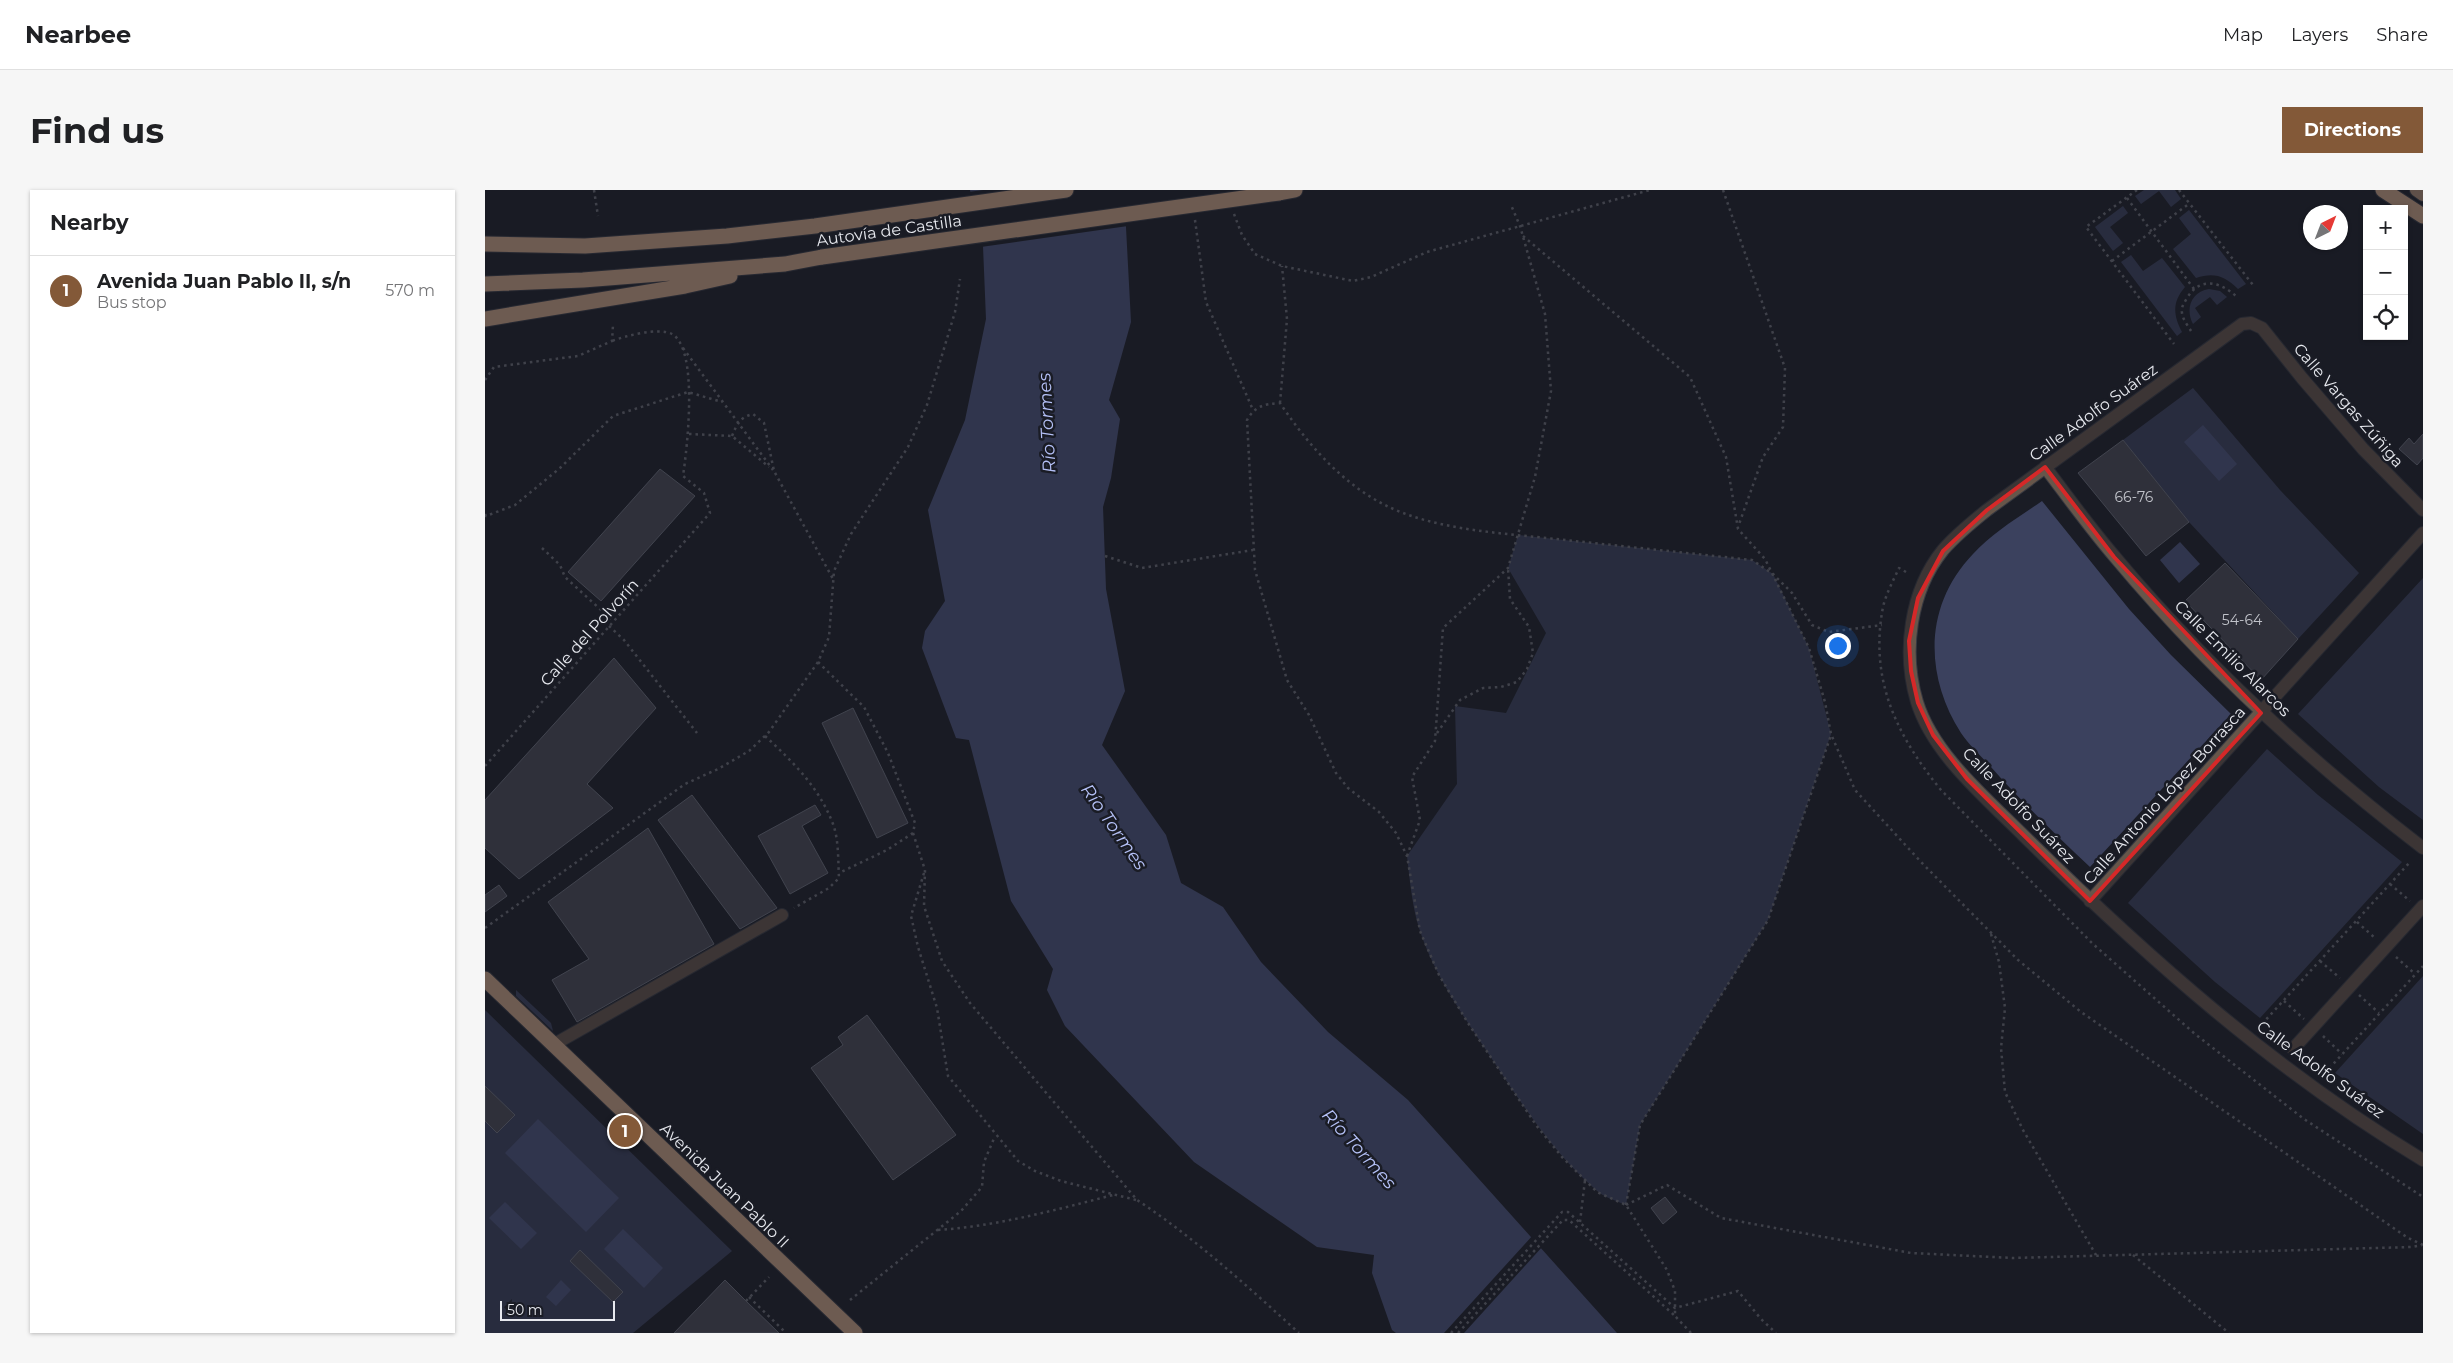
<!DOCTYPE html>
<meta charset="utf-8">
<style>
:root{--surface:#fff;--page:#f6f6f6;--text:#202124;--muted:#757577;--line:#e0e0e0;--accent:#835938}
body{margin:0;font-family:Montserrat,sans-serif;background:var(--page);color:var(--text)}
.controls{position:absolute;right:15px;top:15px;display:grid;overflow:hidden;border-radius:0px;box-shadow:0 1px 4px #0004}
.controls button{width:45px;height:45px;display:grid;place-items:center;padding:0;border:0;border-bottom:1px solid var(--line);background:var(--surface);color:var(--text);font:25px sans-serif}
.compass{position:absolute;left:1818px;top:15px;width:45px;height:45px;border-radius:50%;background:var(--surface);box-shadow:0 1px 4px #0004;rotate:42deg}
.scale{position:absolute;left:15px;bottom:12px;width:115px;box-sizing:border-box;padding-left:5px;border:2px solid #e7e9ef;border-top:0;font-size:14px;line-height:18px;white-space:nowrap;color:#e7e9ef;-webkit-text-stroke:4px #1a1c25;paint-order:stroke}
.you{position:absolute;left:1352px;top:455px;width:18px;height:18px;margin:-12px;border:4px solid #fff;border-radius:50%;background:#1a73e8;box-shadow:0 0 0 8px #1a73e833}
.badge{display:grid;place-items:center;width:32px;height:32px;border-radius:50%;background:var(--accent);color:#fff;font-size:16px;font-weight:700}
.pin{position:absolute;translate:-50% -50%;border:2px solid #fff;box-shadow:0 1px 5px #0006}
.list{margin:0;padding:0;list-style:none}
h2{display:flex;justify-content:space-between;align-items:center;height:65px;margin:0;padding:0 20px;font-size:21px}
h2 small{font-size:16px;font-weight:400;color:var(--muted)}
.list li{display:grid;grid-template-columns:32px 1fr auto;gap:15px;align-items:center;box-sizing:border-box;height:70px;padding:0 20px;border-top:1px solid var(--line)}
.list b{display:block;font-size:19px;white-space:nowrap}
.list p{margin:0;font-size:16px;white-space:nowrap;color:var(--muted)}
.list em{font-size:16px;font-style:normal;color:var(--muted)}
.icon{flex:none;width:28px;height:28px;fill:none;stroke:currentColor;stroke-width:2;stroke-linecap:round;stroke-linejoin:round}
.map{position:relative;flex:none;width:1938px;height:1143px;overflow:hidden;border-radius:0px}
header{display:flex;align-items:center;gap:30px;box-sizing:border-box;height:70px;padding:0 25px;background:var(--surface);border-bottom:1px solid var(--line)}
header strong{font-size:24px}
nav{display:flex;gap:28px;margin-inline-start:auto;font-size:18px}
.intro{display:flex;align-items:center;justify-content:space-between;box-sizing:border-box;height:120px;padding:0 30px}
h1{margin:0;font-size:35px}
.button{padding:12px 22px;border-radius:0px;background:var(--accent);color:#fff;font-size:18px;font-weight:700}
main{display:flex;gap:30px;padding:0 30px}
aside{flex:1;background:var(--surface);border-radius:0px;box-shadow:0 1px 4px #0004}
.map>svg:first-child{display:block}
.green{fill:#3b415e}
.water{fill:#4d557e}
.pier{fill:#1a1c25}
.building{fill:#494b56;stroke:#717480}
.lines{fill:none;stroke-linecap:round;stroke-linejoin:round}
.street-casing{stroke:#373941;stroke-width:14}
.primary-casing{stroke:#373941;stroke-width:14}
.highway-casing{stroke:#373941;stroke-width:17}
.path{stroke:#6e7078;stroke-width:2.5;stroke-dasharray:2.5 4;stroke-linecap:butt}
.street{stroke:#67564a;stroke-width:12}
.primary{stroke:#b49176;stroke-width:12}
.highway{stroke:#d3a888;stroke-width:15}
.highway-bridge-casing{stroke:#373941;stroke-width:17;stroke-linecap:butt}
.highway-bridge{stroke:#d3a888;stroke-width:15}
.marked{fill:none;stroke:#d62828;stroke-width:4;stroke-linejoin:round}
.labels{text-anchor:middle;stroke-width:5;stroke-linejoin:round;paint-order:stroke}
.number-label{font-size:14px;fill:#c0c2c9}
.street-label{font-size:16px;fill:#e7e9ef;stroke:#1a1c25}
.water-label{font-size:18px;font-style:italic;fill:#b4c0f6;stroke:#1a1c25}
</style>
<header>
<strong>Nearbee</strong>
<nav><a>Map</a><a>Layers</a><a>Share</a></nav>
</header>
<div class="intro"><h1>Find us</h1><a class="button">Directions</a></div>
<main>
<aside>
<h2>Nearby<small></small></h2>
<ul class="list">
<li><span class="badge">1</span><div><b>Avenida Juan Pablo II, s/n</b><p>Bus stop</p></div><em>570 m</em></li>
</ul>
</aside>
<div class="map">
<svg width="1938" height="1143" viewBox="0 0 1938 1143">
<rect width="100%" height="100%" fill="#1a1c25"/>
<!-- green -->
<path class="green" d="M 1659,0 L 1690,0 L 1696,9 L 1686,17 L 1674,1 L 1656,14 L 1650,6 Z
M 1638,16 L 1643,23 L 1625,37 L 1638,53 L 1628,61 L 1610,37 Z
M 1704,20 L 1761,94 L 1753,99 C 1740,86 1729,82 1711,88 L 1688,59 L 1706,44 L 1694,28 Z
M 1646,65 L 1658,81 L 1677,68 L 1700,97 C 1687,112 1688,125 1697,142 L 1692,146 L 1636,72 Z
M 1724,99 L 1735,101 L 1742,107 L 1732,115 L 1725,107 L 1710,118 L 1716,127 L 1708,134 C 1700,119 1706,102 1724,99 Z
M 1708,198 L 1795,300 L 1874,383 L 1813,449 L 1704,332 L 1638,250 Z
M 1557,311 L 1644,419 L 1686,465 L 1746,524 L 1605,677 C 1571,645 1537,612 1506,577 C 1496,566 1484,555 1476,543 C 1439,485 1439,415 1488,364 C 1507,343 1534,327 1557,311 Z
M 1033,345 L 1267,370 L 1288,384 L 1324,458 L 1346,544 L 1283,730 L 1155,935 L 1141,1015 C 1132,1011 1118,1007 1111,1000 C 1067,962 1037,914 1005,866 C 979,827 950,786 935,741 C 927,717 925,691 922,666 L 972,594 L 970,516 L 1021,523 L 1061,443 L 1023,378 Z
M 1938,388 L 1938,630 L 1894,597 L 1813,524 Z
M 1782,559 L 1833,605 L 1917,672 L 1775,828 L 1730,792 L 1643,713 Z
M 1938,786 L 1938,944 L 1850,883 Z
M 31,800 L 66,833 L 68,841 L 31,806 Z
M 0,820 L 247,1061 L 148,1143 L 0,1143 Z"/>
<!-- water -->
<path class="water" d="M 485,0 L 639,0 L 646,132 L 624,210 L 635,229 L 626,288 L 618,317 L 621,399 L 640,501 L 617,555 L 681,645 L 696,693 L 738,717 L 776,772 L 843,842 L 923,910 L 1132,1143 L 911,1143 L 907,1140 L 887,1083 L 889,1065 L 832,1057 L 709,972 L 580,836 L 562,800 L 568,779 L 526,711 L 484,550 L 471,548 L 437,458 L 440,441 L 460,411 L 443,320 L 480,230 L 501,129 L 498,56 Z
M 1718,235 L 1752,274 L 1734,291 L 1699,252 Z
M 1695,352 L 1715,374 L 1694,393 L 1675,370 Z
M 53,929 L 134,1008 L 101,1042 L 20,963 Z
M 20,1012 L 52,1043 L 36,1059 L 4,1028 Z
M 138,1039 L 178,1078 L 159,1098 L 119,1059 Z
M 76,1090 L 86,1100 L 71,1116 L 61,1107 Z"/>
<!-- pier -->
<path class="pier" d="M 498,0 L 641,0 L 643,36 L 496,57 L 483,2 Z
M 1048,1045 L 1058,1056 L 979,1143 L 959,1143 Z"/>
<!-- building -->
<path class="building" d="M 1938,244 L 1938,268 L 1932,275 L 1914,259 L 1924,248 L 1929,254 Z
M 1638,250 L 1704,332 L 1661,366 L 1593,283 Z
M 175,279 L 210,306 L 116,411 L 83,382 Z
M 1740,373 L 1813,449 L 1776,490 L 1700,411 Z
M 129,468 L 171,518 L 102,594 L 128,618 L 34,689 L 0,658 L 0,610 Z
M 368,518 L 423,633 L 392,648 L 337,533 Z
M 207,605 L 292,718 L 255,739 L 173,630 Z
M 330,615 L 336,625 L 317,636 L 343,683 L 305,704 L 273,646 Z
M 163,638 L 229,754 L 92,832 L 67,790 L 104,769 L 63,712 Z
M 14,695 L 22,706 L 0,722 L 0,705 Z
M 382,825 L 471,945 L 408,990 L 326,878 L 358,855 L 353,847 Z
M 0,896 L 30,925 L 12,943 L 0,931 Z
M 1180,1007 L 1192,1022 L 1178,1034 L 1166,1018 Z
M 95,1060 L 138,1102 L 128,1112 L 85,1071 Z
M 240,1090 L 261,1111 L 294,1143 L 189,1143 Z"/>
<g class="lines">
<defs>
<path id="street" d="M 1560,277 C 1583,307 1605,338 1630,367 C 1721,476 1826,572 1938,658
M 1938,320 L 1878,259 L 1817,188 L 1777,138 L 1766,133 L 1757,134 L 1502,320 C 1487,332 1471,345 1458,360 C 1425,401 1417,462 1432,512 C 1448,564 1501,608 1539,646 C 1661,766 1791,882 1938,970
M 1605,711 L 1938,343
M 68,855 L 297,725
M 1808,859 L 1938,716"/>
<path id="primary" d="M 1931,0 L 1938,5"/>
<path id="highway" d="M 1898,0 L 1938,26
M 794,3 L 810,0
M 0,54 L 100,56 L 242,46 L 330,36 L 581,0
M 0,94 L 98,90 L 300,74 L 337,67
M 0,129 L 200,96 L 245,86
M 0,789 L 370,1143"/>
</defs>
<!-- street casing -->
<use href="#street" class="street-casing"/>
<!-- primary casing -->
<use href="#primary" class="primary-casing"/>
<!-- highway casing -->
<use href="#highway" class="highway-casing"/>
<!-- path -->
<path class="path" d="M 109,0 L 113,26
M 1238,0 L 1300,178 L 1298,237 L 1278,267 L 1253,337
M 1652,0 L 1601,37 L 1689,154
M 1694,0 L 1768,95
M 1642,8 L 1709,99
M 749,24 L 757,45 L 770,64 L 797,76 L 868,91 L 886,87 L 942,62 L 1165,0
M 710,30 L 721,112 L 768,220
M 1038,46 L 1205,187 L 1241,267 L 1253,339 L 1280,369 L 1324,458 L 1340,512 L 1346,544 L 1370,600 L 1436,672 L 1533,770 L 1596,822 L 1923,1048 L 1938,1055
M 1627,71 L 1705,13
M 1706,141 C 1703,136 1698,130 1697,123 C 1696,117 1699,113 1702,108 C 1715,86 1736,92 1752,107
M 198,158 L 288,280
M 0,190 L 9,177 L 93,166 L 127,151 L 128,135
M 795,213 L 802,129 L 797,76
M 204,244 L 247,246 L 284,277
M 247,246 C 252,234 255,227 268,224 L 279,233 L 289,281 L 348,389
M 0,324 L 1,326 L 30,315 L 75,278 L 128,226 L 203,202 L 237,212
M 57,358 L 75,375 L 80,387 L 128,431
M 620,366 L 657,378 L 768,360
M 1421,382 L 1414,378 C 1408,391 1401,404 1398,417 C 1384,490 1412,546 1456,600 L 1608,754 L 1710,844 L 1819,929 L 1938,1007
M 124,436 L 139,450 L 212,543
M 333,472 L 379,517 L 403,563 L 430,633 L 428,643 L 402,660 L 354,683
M 952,543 L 975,510 L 998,498 L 1016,497 L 1032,492 L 1042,479 L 1048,463 L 1044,437 L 1025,409 L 1023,378
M 280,546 C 308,572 334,597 348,634 C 354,650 353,672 354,688 L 344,698 L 309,718
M 0,576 L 225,323 L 219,303 L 198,286 C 202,259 214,159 187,144 C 173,137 140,146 127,151
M 428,643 L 440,680 L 439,716 L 457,771 L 485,813 L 652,1010 C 711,1049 762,1096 814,1143
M 922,666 L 935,630 L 927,587 L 950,551 L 958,438 L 1023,378 L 1050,287 L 1066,201 L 1060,124 L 1035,36 L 1026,15
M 439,683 L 426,726 L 433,757 L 452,818 L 463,886 L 533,971 L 550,981 L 576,991 L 651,1010
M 1905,694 L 1925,711
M 1872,732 L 1890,748
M 0,738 L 200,594 L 233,579 L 264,561 L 284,542 L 333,472 L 344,447 L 349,381 L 366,344 L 423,257 L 442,215 L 470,122 L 475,89
M 1506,744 L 1514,772 L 1520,818 L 1516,858 L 1520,902 L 1538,940 L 1611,1065
M 1911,767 L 1930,784
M 1835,771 L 1855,788
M 1874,805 L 1894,823
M 1799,811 L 1819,829
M 1777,834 L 1925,672
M 1838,846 L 1857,864
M 1840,883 L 1938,776
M 1141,1015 L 1182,995 L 1236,1028 L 1426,1063 L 1528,1068 L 1927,1057 L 1937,1055
M 1141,1015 L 1155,935 L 1283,730 L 1346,545
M 1095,1032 L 1100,990
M 453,1040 C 513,1036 570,1020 628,1005
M 1648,1065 L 1744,1143
M 264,1107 L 301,1143
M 365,1110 L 476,1021 L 497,997 L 499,972 L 510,946
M 261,1111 L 284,1087
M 966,1143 L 1077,1022 L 1083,1022 L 1190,1118 L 1253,1101 L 1276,1129 L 1291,1143
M 973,1143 L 1078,1030 L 1084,1030 L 1190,1126
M 1206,1143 L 1190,1126 L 1190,1101 L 1182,1080 L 1141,1015 L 1112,1002 L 1077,967 L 1051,935 L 983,833 L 954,785 L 935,741 L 922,666 L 911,643 L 894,622 L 863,598 L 851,583 L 824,525 L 802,490 L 770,380 L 762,230 C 770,216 779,214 795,213 C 821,252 856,293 900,315 C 949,340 1016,343 1071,349 C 1136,356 1202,363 1267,370 L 1288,384 L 1307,403 L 1327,435 L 1344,442 L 1397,435"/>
<!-- street -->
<use href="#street" class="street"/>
<!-- primary -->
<use href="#primary" class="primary"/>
<!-- highway -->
<use href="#highway" class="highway"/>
<defs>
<path id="highway-bridge" d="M 337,67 L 794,3"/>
</defs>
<!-- highway-bridge casing -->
<use href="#highway-bridge" class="highway-bridge-casing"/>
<!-- highway-bridge -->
<use href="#highway-bridge" class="highway-bridge"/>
</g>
<!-- marked area -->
<path d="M0 0H1938V1143H0ZM 1560,277 L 1629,367 L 1776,523 L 1605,711 L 1482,589 L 1448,545 L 1433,513 L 1426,481 L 1424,451 L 1433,408 L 1458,361 L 1502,320 Z" fill="#1a1c25" fill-opacity=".55" fill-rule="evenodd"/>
<path class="marked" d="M 1560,277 L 1629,367 L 1776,523 L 1605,711 L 1482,589 L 1448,545 L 1433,513 L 1426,481 L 1424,451 L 1433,408 L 1458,361 L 1502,320 Z"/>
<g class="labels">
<!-- number labels -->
<g class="number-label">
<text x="1649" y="312">66-76</text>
<text x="1757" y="435">54-64</text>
</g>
<!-- street labels -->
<g class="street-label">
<text transform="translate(404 40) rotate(-8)" y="6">Autovía de Castilla</text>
<text transform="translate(1864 215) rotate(49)" y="6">Calle Vargas Zúñiga</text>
<text transform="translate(1608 222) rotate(-36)" y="6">Calle Adolfo Suárez</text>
<text transform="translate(104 442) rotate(-48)" y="6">Calle del Polvorín</text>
<text transform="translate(1748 468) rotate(45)" y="6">Calle Emilio Alarcos</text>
<text transform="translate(1679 605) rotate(-48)" y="6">Calle Antonio López Borrasca</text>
<text transform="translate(1534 615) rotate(46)" y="6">Calle Adolfo Suárez</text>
<text transform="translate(1836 879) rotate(36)" y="6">Calle Adolfo Suárez</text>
<text transform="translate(240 995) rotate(44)" y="6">Avenida Juan Pablo II</text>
</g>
<!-- water labels -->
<g class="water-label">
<text transform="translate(562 233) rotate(-93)" y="6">Río Tormes</text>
<text transform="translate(629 637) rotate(55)" y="6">Río Tormes</text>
<text transform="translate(874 959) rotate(48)" y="6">Río Tormes</text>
</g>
</g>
</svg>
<div class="controls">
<button>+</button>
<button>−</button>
<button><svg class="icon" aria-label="locate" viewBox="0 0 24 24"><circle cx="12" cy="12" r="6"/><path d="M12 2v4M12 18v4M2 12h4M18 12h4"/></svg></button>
</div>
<svg class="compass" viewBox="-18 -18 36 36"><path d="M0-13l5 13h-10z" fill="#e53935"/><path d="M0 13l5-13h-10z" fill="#757577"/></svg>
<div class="scale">50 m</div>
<div class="you"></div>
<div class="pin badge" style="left:140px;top:941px">1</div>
</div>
</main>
